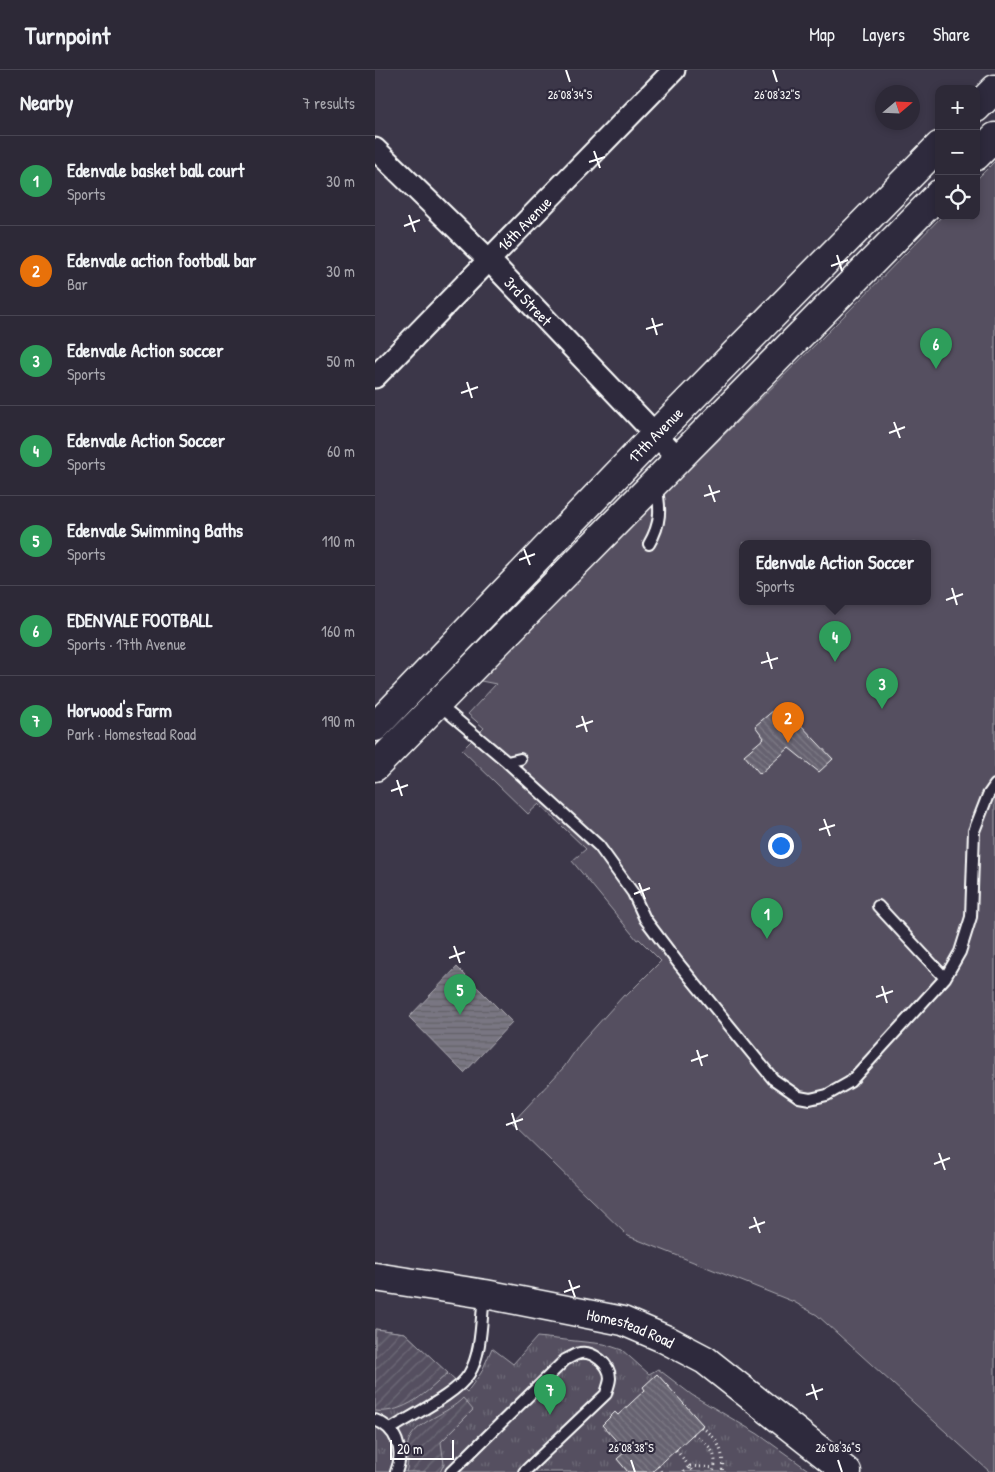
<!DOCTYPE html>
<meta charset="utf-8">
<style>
:root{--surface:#2d2937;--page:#393542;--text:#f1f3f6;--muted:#a7a6ad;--line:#484552;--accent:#8c9099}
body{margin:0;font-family:"Patrick Hand",sans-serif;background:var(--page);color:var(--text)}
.controls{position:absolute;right:15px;top:15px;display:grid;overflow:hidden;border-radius:10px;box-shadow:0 2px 8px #0003}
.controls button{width:45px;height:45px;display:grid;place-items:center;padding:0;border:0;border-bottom:1px solid var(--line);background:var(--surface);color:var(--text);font:25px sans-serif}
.compass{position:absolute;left:500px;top:15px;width:45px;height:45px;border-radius:50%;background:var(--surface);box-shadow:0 2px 8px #0003;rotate:71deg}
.scale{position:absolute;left:15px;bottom:12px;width:64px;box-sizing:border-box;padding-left:5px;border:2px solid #fff;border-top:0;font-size:14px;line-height:18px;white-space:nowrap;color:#fff;-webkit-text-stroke:4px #2f2a3d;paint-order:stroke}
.you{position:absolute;left:405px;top:775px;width:18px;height:18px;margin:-12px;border:4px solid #fff;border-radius:50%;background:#1a73e8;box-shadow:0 0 0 8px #1a73e833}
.badge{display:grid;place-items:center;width:32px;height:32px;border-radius:50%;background:var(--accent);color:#fff;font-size:16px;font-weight:700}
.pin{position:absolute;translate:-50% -41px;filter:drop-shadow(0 1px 2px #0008)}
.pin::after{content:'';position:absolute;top:26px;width:18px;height:15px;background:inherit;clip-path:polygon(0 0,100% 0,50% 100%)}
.popup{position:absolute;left:364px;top:470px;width:192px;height:65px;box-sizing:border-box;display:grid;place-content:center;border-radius:10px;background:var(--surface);filter:drop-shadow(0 1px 4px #0005);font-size:16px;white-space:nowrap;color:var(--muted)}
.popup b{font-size:19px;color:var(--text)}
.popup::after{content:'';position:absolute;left:50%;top:100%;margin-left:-10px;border:10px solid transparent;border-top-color:var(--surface)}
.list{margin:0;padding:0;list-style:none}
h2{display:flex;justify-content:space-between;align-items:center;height:65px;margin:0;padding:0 20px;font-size:21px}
h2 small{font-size:16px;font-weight:400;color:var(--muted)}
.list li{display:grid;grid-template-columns:32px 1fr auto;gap:15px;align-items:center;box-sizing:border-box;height:90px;padding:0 20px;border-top:1px solid var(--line)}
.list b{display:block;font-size:19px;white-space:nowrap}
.list p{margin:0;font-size:16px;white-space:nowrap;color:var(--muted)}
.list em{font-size:16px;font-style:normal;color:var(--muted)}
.icon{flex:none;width:28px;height:28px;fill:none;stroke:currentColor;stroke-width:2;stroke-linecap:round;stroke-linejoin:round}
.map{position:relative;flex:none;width:620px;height:1402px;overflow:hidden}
header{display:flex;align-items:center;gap:30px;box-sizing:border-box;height:70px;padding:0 25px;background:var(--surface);border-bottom:1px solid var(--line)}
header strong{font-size:24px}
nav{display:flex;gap:28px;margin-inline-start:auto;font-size:18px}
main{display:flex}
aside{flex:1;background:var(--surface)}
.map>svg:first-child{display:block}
.grass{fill:url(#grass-tufts);stroke:#aaa8b0}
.garden{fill:url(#garden-furrows);stroke:#aaa8b0}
.pitch{fill:#555060;stroke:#aaa8b0;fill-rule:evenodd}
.water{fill:url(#water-rules);stroke:#afadb4}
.building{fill:url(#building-back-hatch);stroke:#fff}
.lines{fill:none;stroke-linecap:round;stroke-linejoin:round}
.lane-casing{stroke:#fff;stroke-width:14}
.street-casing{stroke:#fff;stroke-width:25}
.secondary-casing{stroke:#fff;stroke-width:31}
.primary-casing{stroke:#fff;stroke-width:31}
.path{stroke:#fff;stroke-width:3;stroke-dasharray:1 4;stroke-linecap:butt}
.lane{stroke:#2f2a3d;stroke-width:10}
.street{stroke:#2f2a3d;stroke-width:21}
.secondary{stroke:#2f2a3d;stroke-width:28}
.primary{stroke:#2f2a3d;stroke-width:28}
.ticks{fill:none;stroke:#fff;stroke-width:2}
.labels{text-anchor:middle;stroke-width:4.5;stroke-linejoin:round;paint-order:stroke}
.street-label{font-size:16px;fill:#fff;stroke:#2f2a3d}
.ticks-label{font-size:12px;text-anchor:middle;fill:#fff;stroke:#2f2a3d;stroke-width:4.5;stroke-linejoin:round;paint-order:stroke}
</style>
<header>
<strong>Turnpoint</strong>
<nav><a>Map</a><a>Layers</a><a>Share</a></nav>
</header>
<main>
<aside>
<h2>Nearby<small>7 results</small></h2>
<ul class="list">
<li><span class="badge" style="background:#2e9e5b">1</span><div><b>Edenvale basket ball court</b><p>Sports</p></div><em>30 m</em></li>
<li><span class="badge" style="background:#e8710a">2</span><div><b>Edenvale action football bar</b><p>Bar</p></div><em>30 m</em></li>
<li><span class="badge" style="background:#2e9e5b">3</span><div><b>Edenvale Action soccer</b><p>Sports</p></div><em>50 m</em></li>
<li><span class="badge" style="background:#2e9e5b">4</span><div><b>Edenvale Action Soccer</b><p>Sports</p></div><em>60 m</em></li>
<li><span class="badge" style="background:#2e9e5b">5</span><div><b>Edenvale Swimming Baths</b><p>Sports</p></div><em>110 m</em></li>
<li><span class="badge" style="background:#2e9e5b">6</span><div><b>EDENVALE FOOTBALL</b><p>Sports · 17th Avenue</p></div><em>160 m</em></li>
<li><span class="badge" style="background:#2e9e5b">7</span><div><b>Horwood's Farm</b><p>Park · Homestead Road</p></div><em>190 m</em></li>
</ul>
</aside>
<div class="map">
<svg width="620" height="1402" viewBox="0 0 620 1402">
<defs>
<pattern id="grass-tufts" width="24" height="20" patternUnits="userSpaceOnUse" patternTransform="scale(1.25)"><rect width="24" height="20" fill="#555060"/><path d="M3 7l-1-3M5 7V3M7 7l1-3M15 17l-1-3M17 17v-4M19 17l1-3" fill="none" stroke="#6e6a78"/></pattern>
<pattern id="garden-furrows" width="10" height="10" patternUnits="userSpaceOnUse" patternTransform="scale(1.25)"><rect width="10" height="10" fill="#555060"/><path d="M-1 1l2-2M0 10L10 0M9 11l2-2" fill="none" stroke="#6e6a78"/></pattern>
<pattern id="water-rules" width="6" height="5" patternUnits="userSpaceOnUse" patternTransform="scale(1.25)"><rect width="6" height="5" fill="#797682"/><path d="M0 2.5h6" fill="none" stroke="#626167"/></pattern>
<pattern id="building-back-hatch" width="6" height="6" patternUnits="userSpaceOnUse" patternTransform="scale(1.25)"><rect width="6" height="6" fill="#666270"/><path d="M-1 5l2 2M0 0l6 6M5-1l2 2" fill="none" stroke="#7d7a85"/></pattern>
</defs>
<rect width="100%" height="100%" fill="#3c3749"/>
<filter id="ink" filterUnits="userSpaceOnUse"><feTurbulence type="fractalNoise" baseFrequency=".02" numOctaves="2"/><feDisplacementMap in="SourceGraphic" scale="10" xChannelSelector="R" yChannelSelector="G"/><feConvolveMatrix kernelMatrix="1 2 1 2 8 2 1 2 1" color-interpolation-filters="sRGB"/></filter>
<g filter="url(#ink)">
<!-- grass -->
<path class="grass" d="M 0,1259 L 30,1263 L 92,1322 L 106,1303 L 117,1278 L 138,1294 L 162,1267 L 229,1274 L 247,1280 L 274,1304 L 283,1299 L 317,1325 L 383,1364 L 436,1402 L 0,1402 Z"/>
<!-- garden -->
<path class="garden" d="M 0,1259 L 30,1263 L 73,1303 C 52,1322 30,1344 0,1341 Z
M 88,1328 L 98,1340 L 66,1372 L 69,1394 L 65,1402 L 31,1402 C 35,1392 30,1380 34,1370 C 43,1350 73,1344 88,1328 Z"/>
<!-- pitch -->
<path class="pitch" d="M 620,91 L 620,1402 L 615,1402 L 442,1245 L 419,1232 L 253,1166 L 137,1053 L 189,997 L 205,974 L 249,925 L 251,926 L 286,891 L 264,869 L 262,870 L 197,791 L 211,779 L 164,734 L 153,744 L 87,680 L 109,658 L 93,644 L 121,614 L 101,610 C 255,454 415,304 567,146 L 601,146 L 601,110 ZM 368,473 L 552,473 L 552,531 L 368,531 Z"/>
<!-- water -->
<path class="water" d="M 82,897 L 137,952 L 89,1003 L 34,947 Z"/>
<!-- building -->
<path class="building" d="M 406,634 L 458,689 L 444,702 L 414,678 L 385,704 L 369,685 L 389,668 L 380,656 Z
M 282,1304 L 328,1355 L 277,1402 L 253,1402 L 242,1389 L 251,1381 L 227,1355 L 240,1342 L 243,1345 L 270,1320 L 268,1317 Z"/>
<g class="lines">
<defs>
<path id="lane" d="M 274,474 C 286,454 286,438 281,416
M 62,633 L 132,692 L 145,689
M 132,692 L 224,776 L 258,823 L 270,849 L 304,894 L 398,1009 L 424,1027 L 435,1029 L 452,1025 L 475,1012 L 570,908 L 503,836
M 570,908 L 585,882 L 596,847 L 599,761 L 613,725 L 620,715
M 0,1350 C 21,1358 30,1380 21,1402
M 16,1359 C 37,1345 82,1324 94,1304 C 107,1283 106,1250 109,1225
M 76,1402 L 190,1290 C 195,1288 200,1284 205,1283 C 218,1281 235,1294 235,1308 C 235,1313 232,1319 231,1324 L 149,1402"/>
<g id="street">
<path id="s1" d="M 0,79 L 114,190 L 303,388"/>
<path id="s2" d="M 0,307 L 299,0"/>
</g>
<g id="secondary">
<path id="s3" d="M 0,1207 L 110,1224 L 248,1251 L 290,1269 L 330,1290 L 472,1402"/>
</g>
<g id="primary">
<path d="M 601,38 L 620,19"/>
<path d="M 601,86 L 620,67"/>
<path id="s4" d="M 0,657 L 281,364 L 564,76"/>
<path d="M 0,697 L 564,124"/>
</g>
</defs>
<!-- lane casing -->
<use href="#lane" class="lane-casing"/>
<!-- street casing -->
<use href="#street" class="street-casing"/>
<!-- secondary casing -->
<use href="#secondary" class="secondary-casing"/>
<!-- primary casing -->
<use href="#primary" class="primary-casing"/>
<!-- path -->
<path class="path" d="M 326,1357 C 343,1367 350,1383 347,1402
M 318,1364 C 332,1372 345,1384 338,1402
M 301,1380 L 319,1402
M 283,1396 L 286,1402
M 315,1396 L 340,1398
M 309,1402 L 314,1396 L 314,1402"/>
<!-- lane -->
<use href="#lane" class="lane"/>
<!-- street -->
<use href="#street" class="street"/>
<!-- secondary -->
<use href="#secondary" class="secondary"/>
<!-- primary -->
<use href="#primary" class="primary"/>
</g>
</g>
<!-- ticks -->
<path class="ticks" d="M 191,0 L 195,12M 398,0 L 402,12M 219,81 L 225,98M 214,92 L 230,87M 34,145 L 40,162M 29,156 L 45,150M 462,185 L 467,201M 456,196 L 473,190M 277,248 L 282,265M 271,259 L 288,254M 92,312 L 97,328M 86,323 L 103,317M 519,352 L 525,368M 514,363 L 530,357M 334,415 L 340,432M 329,426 L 345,421M 149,479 L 155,495M 144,490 L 160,484M 577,518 L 582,535M 571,530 L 588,524M 392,582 L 397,599M 386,593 L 403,588M 207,646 L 212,662M 201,657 L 218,651M 22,710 L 27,726M 16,721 L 33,715M 449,749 L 455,766M 444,760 L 460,755M 264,813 L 270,829M 259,824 L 275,818M 79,876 L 85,893M 74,888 L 90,882M 507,916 L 512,933M 501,927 L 518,921M 322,980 L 327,996M 316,991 L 333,985M 137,1043 L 142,1060M 131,1055 L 148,1049M 564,1083 L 570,1100M 559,1094 L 575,1088M 379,1147 L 385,1163M 374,1158 L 390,1152M 194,1210 L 200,1227M 189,1222 L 205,1216M 437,1314 L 442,1330M 431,1325 L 448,1319M 256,1390 L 260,1402M 463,1390 L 467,1402"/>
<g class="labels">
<!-- street labels -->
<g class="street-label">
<text dy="6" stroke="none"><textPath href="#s2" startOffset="214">16th Avenue</textPath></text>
<text dy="6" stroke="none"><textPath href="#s1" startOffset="216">3rd Street</textPath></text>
<text dy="6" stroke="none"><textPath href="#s4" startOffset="405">17th Avenue</textPath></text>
<text dy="6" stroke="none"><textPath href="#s3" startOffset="261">Homestead Road</textPath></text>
</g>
</g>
<g class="ticks-label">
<text x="195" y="29">26°08'34"S</text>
<text x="402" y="29">26°08'32"S</text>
<text x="256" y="1382">26°08'38"S</text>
<text x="463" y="1382">26°08'36"S</text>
</g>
</svg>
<div class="controls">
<button>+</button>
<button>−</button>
<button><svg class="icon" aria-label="locate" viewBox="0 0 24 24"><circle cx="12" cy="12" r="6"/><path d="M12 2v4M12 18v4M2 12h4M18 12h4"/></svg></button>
</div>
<svg class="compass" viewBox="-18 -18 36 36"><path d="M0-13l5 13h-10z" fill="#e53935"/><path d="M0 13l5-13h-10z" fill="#a7a6ad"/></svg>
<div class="scale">20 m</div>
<div class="you"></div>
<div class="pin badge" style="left:392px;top:869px;background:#2e9e5b">1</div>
<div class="pin badge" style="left:413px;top:673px;background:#e8710a">2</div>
<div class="pin badge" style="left:507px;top:639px;background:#2e9e5b">3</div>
<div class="pin badge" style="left:460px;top:592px;background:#2e9e5b">4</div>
<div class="popup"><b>Edenvale Action Soccer</b>Sports</div>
<div class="pin badge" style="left:85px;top:945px;background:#2e9e5b">5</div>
<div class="pin badge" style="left:561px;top:299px;background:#2e9e5b">6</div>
<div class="pin badge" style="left:175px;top:1345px;background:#2e9e5b">7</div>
</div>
</main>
